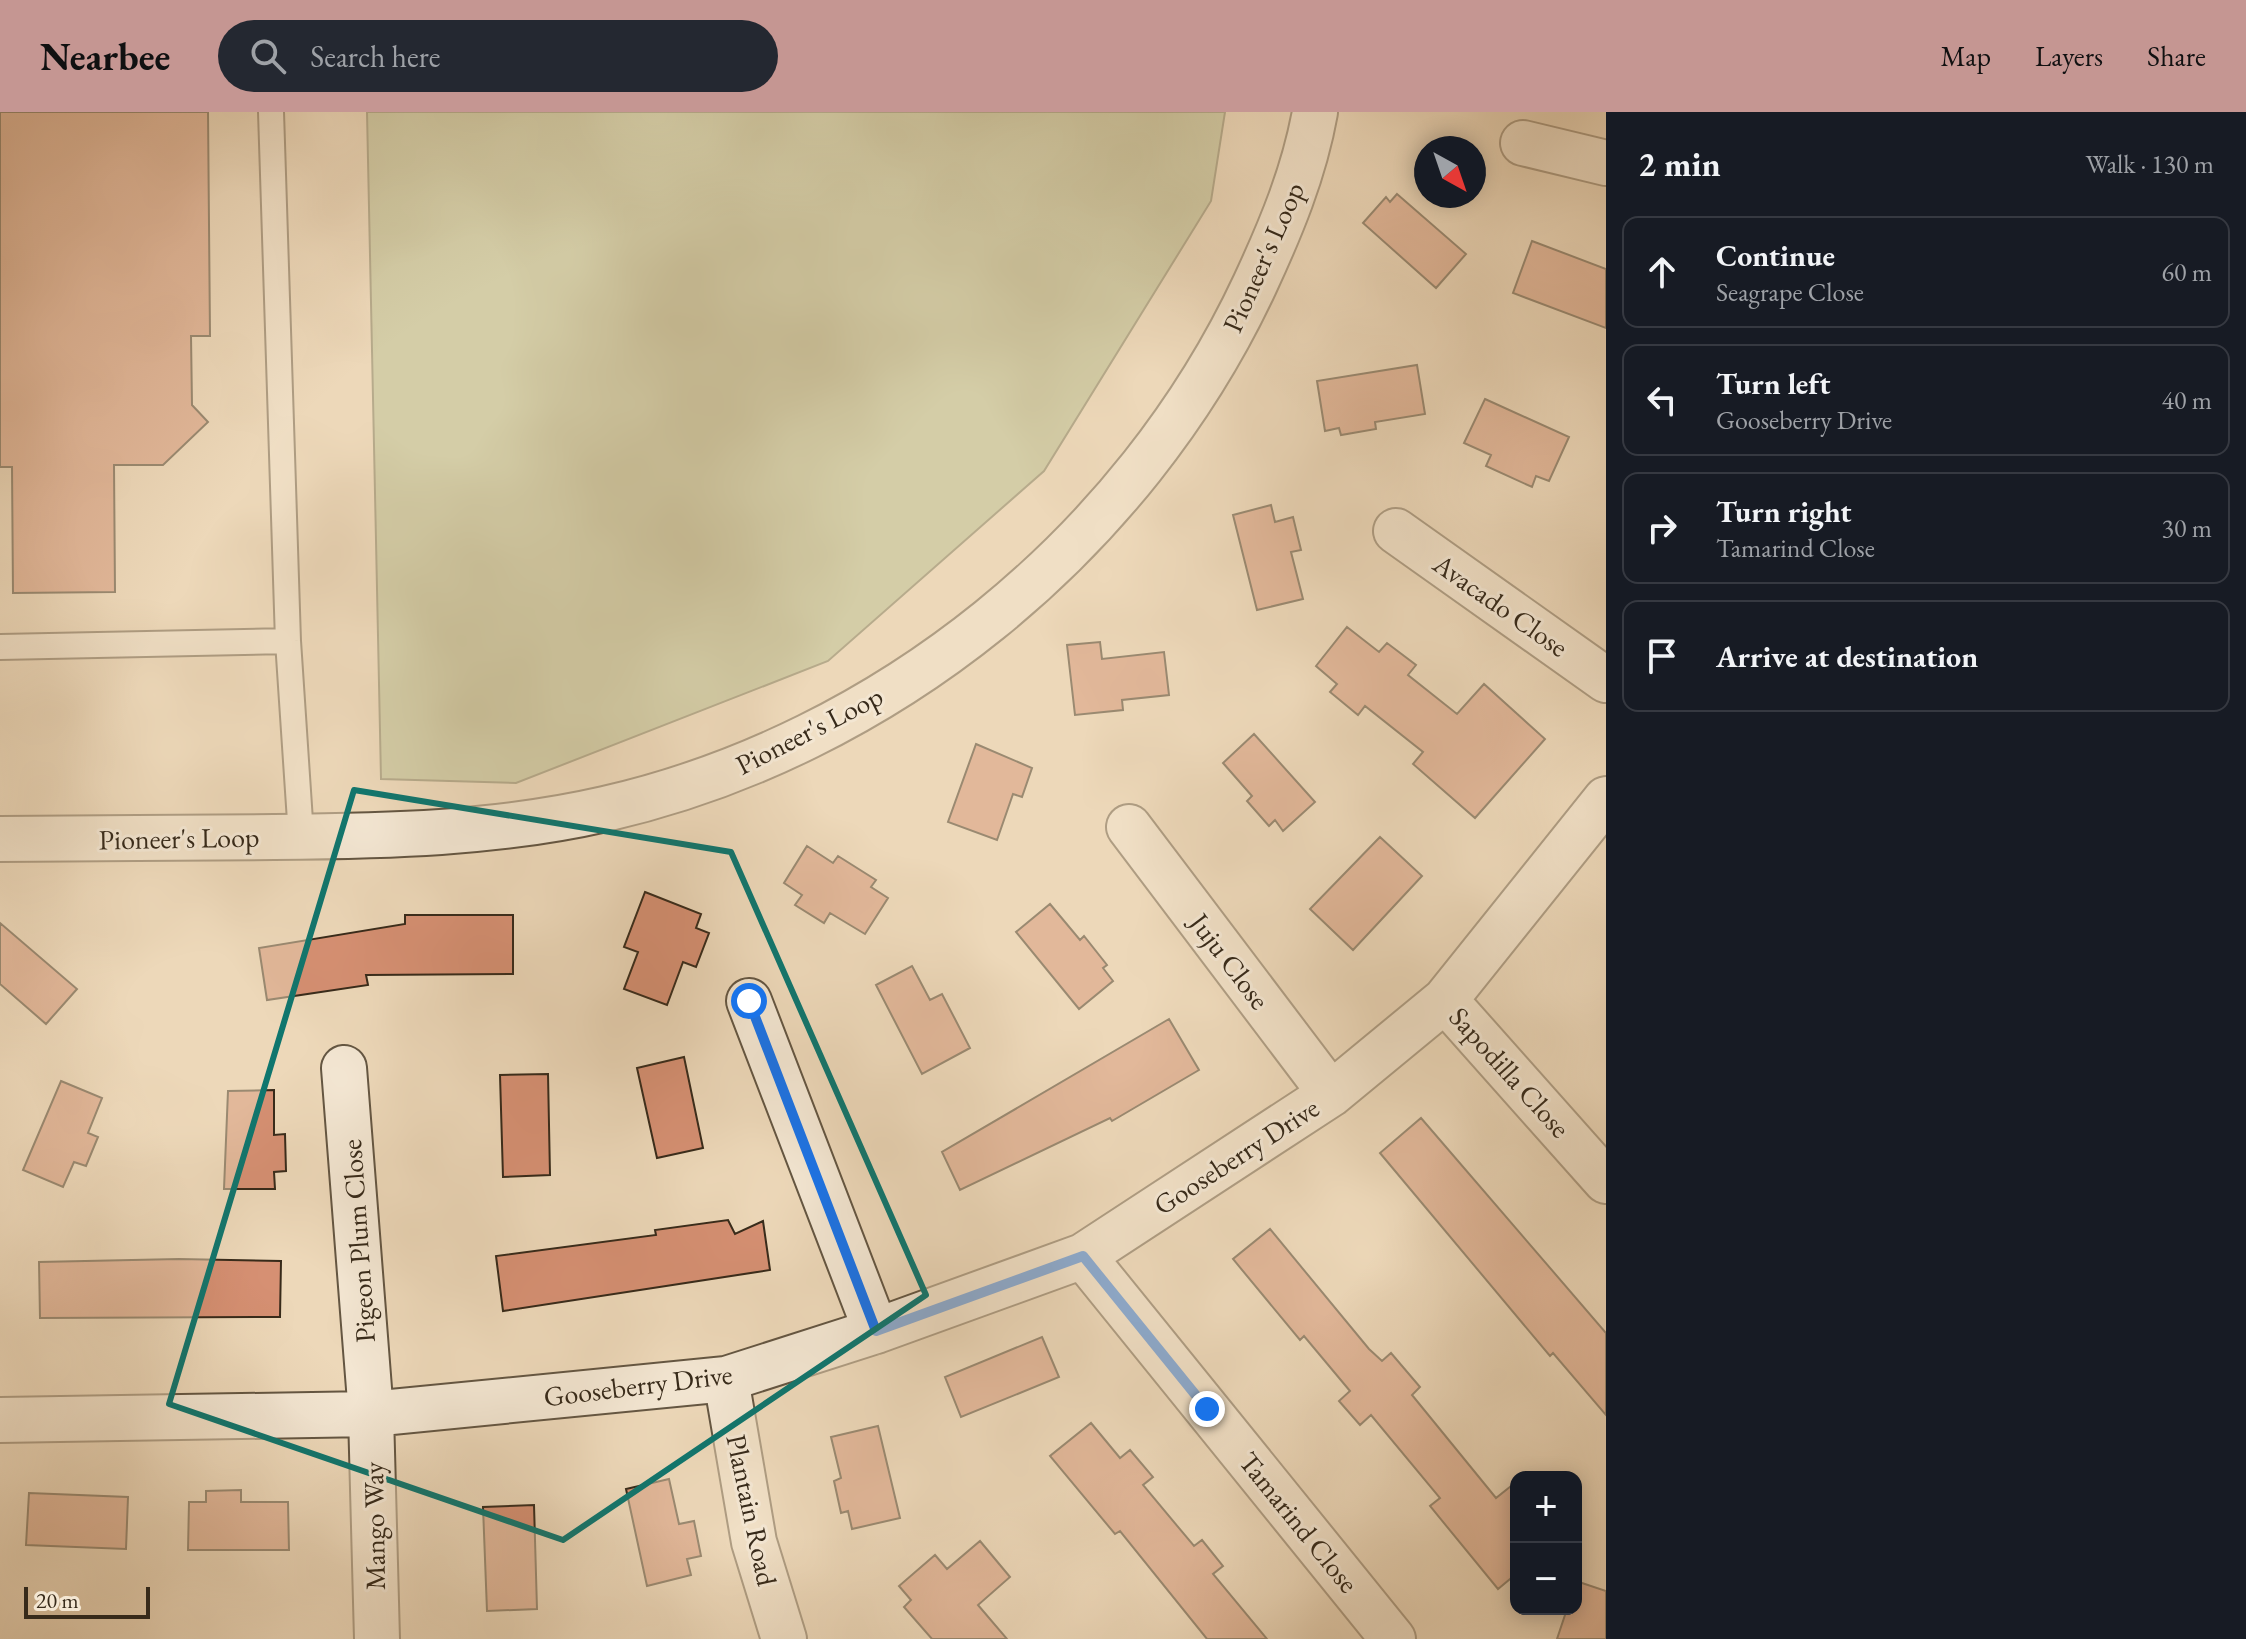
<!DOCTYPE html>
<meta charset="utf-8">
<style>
:root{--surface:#171b24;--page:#242831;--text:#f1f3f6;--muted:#9ea1a6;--line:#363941;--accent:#c59692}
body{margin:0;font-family:"EB Garamond",serif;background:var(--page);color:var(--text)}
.controls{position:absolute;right:24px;bottom:24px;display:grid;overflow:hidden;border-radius:16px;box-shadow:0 4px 20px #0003}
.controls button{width:72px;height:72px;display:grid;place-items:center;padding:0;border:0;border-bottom:2px solid var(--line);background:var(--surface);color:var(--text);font:40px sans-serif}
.compass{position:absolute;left:1414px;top:24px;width:72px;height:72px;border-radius:50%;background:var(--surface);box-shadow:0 4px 20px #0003;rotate:140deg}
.scale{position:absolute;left:24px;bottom:20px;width:126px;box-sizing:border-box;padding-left:8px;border:4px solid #372a1a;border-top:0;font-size:22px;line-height:28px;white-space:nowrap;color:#372a1a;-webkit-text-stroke:6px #f3e6d2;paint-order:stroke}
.stop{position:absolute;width:24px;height:24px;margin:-18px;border:6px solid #1a73e8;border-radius:50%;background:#fff}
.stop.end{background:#1a73e8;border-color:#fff;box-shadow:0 2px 8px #0008}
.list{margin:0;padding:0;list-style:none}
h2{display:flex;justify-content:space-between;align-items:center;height:104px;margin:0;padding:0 32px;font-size:34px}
h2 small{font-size:26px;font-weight:400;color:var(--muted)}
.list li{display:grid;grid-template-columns:52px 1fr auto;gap:24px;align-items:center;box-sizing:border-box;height:112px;margin:0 16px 16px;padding:0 16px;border:2px solid var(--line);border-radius:16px}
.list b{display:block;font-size:30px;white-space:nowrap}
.list p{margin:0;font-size:26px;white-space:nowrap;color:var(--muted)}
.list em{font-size:26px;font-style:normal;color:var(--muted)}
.icon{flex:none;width:44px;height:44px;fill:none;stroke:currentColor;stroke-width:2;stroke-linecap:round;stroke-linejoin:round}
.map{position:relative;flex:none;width:1606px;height:1527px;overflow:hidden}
header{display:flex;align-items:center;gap:48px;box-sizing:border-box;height:112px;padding:0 40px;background:var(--accent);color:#111}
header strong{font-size:38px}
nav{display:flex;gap:44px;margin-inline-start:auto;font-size:28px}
.search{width:560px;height:72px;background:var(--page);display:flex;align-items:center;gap:20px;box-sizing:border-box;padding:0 28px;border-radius:44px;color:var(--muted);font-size:30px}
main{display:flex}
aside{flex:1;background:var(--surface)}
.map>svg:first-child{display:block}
.green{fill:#b7bf90;stroke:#777455;stroke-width:2}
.building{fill:#d69073;stroke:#372a1a;stroke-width:2}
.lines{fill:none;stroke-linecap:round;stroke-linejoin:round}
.service-casing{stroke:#645642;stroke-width:28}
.minor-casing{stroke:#645642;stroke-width:48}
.tertiary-casing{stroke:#645642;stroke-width:48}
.service{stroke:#f3e6d2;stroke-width:24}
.minor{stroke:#f3e6d2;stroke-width:44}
.tertiary{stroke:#f3e6d2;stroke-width:44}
.route{stroke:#1a73e8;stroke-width:10}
.marked{fill:none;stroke:#0f766e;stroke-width:6;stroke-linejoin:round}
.labels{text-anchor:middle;stroke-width:6;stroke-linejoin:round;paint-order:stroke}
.street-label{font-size:28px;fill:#372a1a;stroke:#f3e6d2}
</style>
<header>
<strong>Nearbee</strong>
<div class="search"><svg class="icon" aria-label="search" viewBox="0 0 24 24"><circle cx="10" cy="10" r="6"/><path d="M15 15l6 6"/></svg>Search here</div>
<nav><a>Map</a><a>Layers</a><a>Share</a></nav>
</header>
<main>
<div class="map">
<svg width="1606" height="1527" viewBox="0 0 1606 1527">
<rect width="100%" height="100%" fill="#edd8b9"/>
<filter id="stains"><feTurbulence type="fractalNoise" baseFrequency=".0025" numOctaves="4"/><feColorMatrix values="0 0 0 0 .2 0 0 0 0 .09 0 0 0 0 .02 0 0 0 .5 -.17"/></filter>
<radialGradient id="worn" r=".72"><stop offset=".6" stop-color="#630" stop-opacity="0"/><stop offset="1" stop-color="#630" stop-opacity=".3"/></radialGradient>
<!-- green -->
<path class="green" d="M 367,0 L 1225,0 L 1211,89 L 1044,359 L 828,549 L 516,671 L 381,667 Z"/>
<!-- building -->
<path class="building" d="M 0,0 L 208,0 L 210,224 L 191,224 L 192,293 L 208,310 L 163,353 L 114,353 L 115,480 L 13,481 L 12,355 L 0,355 Z
M 1397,82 L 1466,142 L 1436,176 L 1363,111 L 1386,85 L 1390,90 Z
M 1532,129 L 1606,157 L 1606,216 L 1513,181 Z
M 1417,253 L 1425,302 L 1375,310 L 1376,317 L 1341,323 L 1339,316 L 1325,319 L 1317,269 Z
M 1485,287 L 1569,325 L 1549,369 L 1536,364 L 1532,375 L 1486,354 L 1491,343 L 1464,331 Z
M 1271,393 L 1275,410 L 1293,405 L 1301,438 L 1291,440 L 1303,487 L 1257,498 L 1233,403 Z
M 1347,515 L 1379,540 L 1387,531 L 1416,553 L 1408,563 L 1457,602 L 1484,572 L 1545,627 L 1475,706 L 1413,652 L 1423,640 L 1365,594 L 1358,603 L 1330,580 L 1337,572 L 1316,554 Z
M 1100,530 L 1102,547 L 1164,540 L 1169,583 L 1122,588 L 1123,598 L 1075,603 L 1067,533 Z
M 1254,622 L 1315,690 L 1283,719 L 1275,708 L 1269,714 L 1247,689 L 1252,684 L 1223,651 Z
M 976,632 L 1032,656 L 1022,685 L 1013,682 L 997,728 L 948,710 Z
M 1380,725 L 1422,764 L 1353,838 L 1310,797 Z
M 807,734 L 833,751 L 838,744 L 876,768 L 871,775 L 888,786 L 865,822 L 830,801 L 824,811 L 795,793 L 802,783 L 784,771 Z
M 645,780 L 701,802 L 696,816 L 709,821 L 696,855 L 683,850 L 667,893 L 624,877 L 638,840 L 624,835 Z
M 1050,792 L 1080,828 L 1084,824 L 1107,853 L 1103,856 L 1113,869 L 1079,897 L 1016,820 Z
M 405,803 L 513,803 L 513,862 L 366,863 L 368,873 L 267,888 L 259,836 L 405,812 Z
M 0,811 L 77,877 L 46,912 L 0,872 Z
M 912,854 L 930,888 L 942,882 L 970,936 L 922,962 L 876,873 Z
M 1169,907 L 1199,958 L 1112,1009 L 1110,1006 L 960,1078 L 942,1040 Z
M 684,945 L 703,1036 L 657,1046 L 637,956 Z
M 548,962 L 550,1063 L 503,1065 L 500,963 Z
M 61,969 L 102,986 L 88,1021 L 98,1025 L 86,1054 L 74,1050 L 63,1075 L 23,1058 Z
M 274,978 L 274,1023 L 285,1022 L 286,1059 L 274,1060 L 275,1077 L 224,1077 L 228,979 Z
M 1421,1006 L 1606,1221 L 1606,1303 L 1553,1241 L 1550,1244 L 1380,1041 Z
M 728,1108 L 735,1122 L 763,1109 L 770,1158 L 503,1199 L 496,1144 L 656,1123 L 655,1118 Z
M 1270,1117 L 1369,1237 L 1382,1249 L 1391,1241 L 1420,1275 L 1412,1283 L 1496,1386 L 1516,1370 L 1516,1462 L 1498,1477 L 1430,1394 L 1440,1386 L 1371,1303 L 1360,1313 L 1339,1289 L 1350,1279 L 1304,1224 L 1300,1228 L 1233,1147 Z
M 179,1147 L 281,1149 L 280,1205 L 40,1206 L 39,1150 Z
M 1042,1225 L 1059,1265 L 961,1305 L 945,1265 Z
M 1091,1311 L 1120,1346 L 1130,1338 L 1153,1365 L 1143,1373 L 1194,1434 L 1202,1428 L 1223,1454 L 1213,1462 L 1267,1527 L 1207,1527 L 1120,1419 L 1115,1422 L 1050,1344 Z
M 878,1314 L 900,1406 L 852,1417 L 848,1399 L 841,1401 L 834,1369 L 841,1366 L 831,1325 Z
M 669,1367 L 679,1412 L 694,1409 L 701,1444 L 687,1447 L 691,1463 L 647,1474 L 626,1377 Z
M 241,1378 L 241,1390 L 288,1390 L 289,1438 L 188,1438 L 189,1390 L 206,1390 L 206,1379 Z
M 29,1381 L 128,1385 L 126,1437 L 26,1433 Z
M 534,1393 L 537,1497 L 487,1499 L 483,1395 Z
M 980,1429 L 1010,1465 L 978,1493 L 1007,1527 L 932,1527 L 904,1495 L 911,1488 L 899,1474 L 935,1443 L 947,1457 Z
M 1576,1469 L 1606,1479 L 1606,1527 L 1557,1527 L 1567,1497 L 1576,1497 Z"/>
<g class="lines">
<defs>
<path id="service" d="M 271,0 L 288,529 L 301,724
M 0,535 L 288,529"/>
<path id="minor" d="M 1523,31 L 1606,51
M 1396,419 L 1606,568
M 1129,715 L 1331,982
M 1445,888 L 1606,1069
M 749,889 L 876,1219
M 344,956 L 371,1302 L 377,1527
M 1083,1144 L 1393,1527
M 726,1267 L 754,1430 L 784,1527
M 0,1308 L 371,1302 L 726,1267 L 876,1219 L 1083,1144 L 1331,982 L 1445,888 L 1606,687"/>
<path id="tertiary" d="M 0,727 C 91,726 183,726 274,725 C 386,724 496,722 605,697 C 885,633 1134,432 1255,172 C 1281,116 1304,61 1315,0"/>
</defs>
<!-- service casing -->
<use href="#service" class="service-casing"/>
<!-- minor casing -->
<use href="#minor" class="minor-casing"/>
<!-- tertiary casing -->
<use href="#tertiary" class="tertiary-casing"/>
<!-- service -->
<use href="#service" class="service"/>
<!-- minor -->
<use href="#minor" class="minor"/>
<!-- tertiary -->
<use href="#tertiary" class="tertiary"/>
</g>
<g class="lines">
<!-- route -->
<path class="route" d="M 749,889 L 876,1219 L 1083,1144 L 1207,1297"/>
</g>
<!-- marked area -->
<path d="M0 0H1606V1527H0ZM 354,678 L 731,740 L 926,1183 L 563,1428 L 169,1292 Z" fill="#edd8b9" fill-opacity=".55" fill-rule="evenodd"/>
<path class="marked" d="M 354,678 L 731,740 L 926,1183 L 563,1428 L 169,1292 Z"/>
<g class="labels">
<!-- street labels -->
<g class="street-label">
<text transform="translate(1263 145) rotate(-66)" y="10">Pioneer's Loop</text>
<text transform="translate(1501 493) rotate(35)" y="10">Avacado Close</text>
<text transform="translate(809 618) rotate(-27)" y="10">Pioneer's Loop</text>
<text transform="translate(179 726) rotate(-1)" y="10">Pioneer's Loop</text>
<text transform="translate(1230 849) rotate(53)" y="10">Juju Close</text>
<text transform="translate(1510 960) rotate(48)" y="10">Sapodilla Close</text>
<text transform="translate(1236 1044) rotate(-33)" y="10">Gooseberry Drive</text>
<text transform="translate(358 1129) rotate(-94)" y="10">Pigeon Plum Close</text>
<text transform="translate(638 1273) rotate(-7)" y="10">Gooseberry Drive</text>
<text transform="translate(752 1398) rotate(78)" y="10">Plantain Road</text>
<text transform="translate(1299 1410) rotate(51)" y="10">Tamarind Close</text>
<text transform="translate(374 1414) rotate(-91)" y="10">Mango Way</text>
</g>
</g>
<rect width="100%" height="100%" filter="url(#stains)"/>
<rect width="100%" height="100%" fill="url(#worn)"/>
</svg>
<div class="controls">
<button>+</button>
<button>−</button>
</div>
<svg class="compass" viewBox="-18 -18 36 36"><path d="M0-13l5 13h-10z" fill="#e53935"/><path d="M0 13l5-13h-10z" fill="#9ea1a6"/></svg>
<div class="scale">20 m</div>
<div class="stop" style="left:749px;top:889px"></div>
<div class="stop end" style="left:1207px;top:1297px"></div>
</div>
<aside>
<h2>2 min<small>Walk · 130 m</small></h2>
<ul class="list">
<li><svg class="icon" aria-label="ahead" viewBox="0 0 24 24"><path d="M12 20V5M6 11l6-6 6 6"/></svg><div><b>Continue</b><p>Seagrape Close</p></div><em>60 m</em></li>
<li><svg class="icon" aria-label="left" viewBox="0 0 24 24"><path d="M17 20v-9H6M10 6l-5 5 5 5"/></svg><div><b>Turn left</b><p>Gooseberry Drive</p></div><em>40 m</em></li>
<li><svg class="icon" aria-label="right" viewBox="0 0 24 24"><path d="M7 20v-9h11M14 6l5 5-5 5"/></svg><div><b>Turn right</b><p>Tamarind Close</p></div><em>30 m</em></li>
<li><svg class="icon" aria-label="arrive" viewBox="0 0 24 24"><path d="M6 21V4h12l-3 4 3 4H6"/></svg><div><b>Arrive at destination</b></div></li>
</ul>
</aside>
</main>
